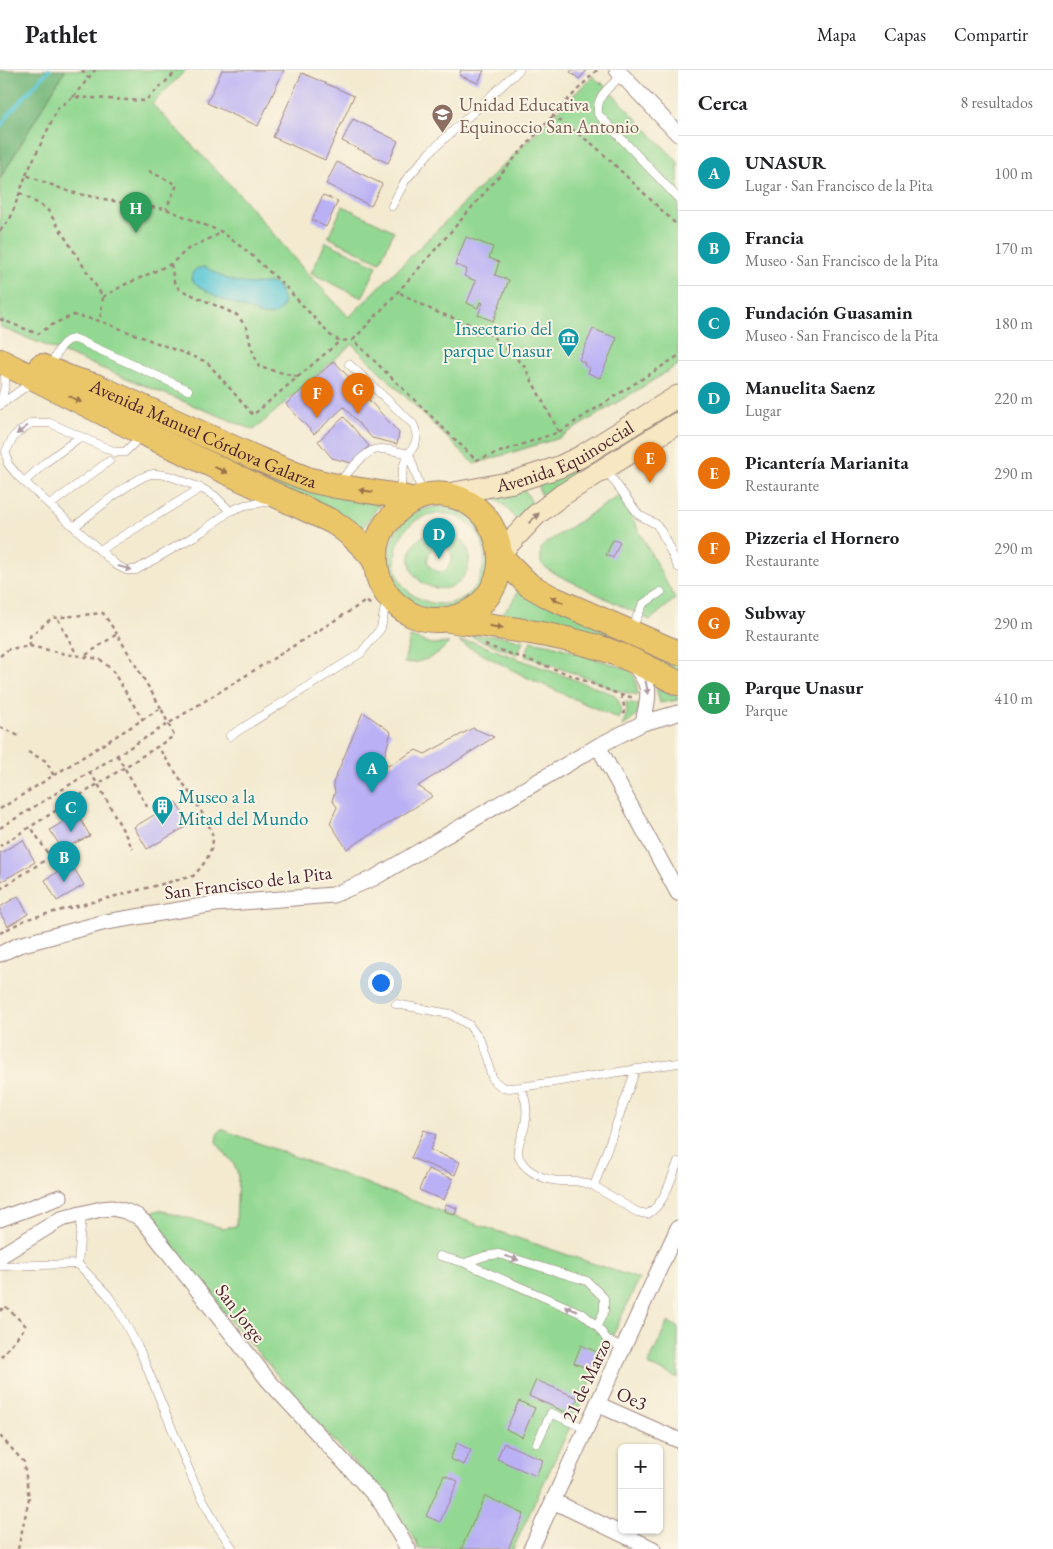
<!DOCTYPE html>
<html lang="es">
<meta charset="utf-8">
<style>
:root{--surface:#fff;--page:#f6f6f6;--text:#202124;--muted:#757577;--line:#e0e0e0;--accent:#7c3aed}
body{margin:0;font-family:"EB Garamond",serif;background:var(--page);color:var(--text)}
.controls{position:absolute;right:15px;bottom:15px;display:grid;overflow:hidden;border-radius:8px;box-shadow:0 1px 4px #0004}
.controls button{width:45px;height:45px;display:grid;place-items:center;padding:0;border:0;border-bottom:1px solid var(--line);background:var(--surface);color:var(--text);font:25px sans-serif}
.you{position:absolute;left:380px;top:912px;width:18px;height:18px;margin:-12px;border:4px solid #fff;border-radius:50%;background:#1a73e8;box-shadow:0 0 0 8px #1a73e833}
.badge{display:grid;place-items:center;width:32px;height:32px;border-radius:50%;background:var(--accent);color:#fff;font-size:16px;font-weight:700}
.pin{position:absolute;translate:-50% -41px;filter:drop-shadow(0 1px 2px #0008)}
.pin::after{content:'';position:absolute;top:26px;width:18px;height:15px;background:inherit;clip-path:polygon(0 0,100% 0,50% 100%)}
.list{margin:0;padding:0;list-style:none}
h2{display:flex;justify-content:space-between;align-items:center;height:65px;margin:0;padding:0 20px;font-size:21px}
h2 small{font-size:16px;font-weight:400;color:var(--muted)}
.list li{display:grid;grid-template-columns:32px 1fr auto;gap:15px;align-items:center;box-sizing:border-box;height:75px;padding:0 20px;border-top:1px solid var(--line)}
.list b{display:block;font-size:19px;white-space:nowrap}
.list p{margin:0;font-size:16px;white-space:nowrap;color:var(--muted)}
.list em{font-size:16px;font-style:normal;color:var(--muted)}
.map{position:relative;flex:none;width:678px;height:1479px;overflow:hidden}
header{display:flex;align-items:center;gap:30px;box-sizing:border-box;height:70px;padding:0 25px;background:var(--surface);border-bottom:1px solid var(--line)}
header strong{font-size:24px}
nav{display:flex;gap:28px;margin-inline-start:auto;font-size:18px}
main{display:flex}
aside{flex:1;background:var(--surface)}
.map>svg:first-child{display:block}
.green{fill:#93d892;stroke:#6e7c5e;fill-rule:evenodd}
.forest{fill:#76b87c;stroke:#606c54}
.water{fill:#5cc7d5;stroke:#537380}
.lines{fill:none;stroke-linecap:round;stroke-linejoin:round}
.stream{stroke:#5cc7d5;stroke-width:4}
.building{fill:#b9b0f5}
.service-casing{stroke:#9e847e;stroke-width:9}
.minor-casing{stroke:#9e847e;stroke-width:17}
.secondary-casing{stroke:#9e847e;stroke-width:23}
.primary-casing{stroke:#9e847e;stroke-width:26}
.path{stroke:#9e847e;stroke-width:2.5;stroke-dasharray:4 4;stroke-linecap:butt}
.service{stroke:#fff;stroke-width:8}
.minor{stroke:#fff;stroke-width:15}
.secondary{stroke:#f7e8c3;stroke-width:21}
.primary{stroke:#eac669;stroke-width:24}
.oneway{fill:#9a724a}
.oneway2{fill:#ae9aa0}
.oneway3{fill:#a08477}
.labels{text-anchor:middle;stroke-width:4;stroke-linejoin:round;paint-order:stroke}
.education-label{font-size:19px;fill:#785e54;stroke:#fcf5e5;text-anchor:start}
.culture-label{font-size:19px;fill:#0d838f;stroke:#fcf5e5;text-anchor:end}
.street-label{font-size:19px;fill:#4a1f2b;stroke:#fcf5e5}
</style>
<header>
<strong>Pathlet</strong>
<nav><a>Mapa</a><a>Capas</a><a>Compartir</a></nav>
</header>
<main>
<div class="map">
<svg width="678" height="1479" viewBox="0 0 678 1479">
<rect width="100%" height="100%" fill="#fcf5e5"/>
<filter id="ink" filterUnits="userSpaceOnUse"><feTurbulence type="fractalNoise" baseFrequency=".02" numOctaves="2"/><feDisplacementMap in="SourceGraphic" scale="10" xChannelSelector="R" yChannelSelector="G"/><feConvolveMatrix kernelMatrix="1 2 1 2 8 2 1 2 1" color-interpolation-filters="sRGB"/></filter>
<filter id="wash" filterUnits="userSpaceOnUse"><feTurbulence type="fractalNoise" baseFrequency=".0096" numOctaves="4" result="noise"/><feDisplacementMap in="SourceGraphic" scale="20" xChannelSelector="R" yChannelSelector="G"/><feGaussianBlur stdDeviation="1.12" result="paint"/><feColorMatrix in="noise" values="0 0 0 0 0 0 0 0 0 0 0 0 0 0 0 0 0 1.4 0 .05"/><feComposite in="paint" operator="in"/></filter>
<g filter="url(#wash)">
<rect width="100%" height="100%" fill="#f3ead0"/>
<!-- green -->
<path class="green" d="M 65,0 L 186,0 L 152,34 L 241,126 L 305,201 L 349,247 L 593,6 L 602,15 L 601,12 L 678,92 L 678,295 L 559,368 L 474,394 L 352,274 L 254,360 L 0,257 L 0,109 Z
M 343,136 L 394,161 L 380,192 L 328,167 Z
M 326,172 L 377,196 L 362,228 L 311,203 Z
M 678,334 L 678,343 L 584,403 L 579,395 Z
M 181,368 L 284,411 L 379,435 L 365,455 L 361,464 Z
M 572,398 L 576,407 L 542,429 L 537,412 Z
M 522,416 L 533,434 L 522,443 L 517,451 L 506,437 L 491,425 Z
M 620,425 L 675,529 L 650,550 L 554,503 L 547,499 L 541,493 L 541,478 L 546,473 Z
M 440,436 L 458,439 L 473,448 L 491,478 L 486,513 L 463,536 L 430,540 L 415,535 L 402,525 L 393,511 L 388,495 L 389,479 L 395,462 L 407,448 L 422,439 ZM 440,443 C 445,444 451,444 455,446 C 510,465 481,551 425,531 C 413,527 402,518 398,506 C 390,482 400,455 425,446 C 429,444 435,444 440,443 Z
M 440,459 C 490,467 469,532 429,516 C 421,513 415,507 412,500 C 404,478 420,463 440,459 ZM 436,477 C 465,472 448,516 431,497 C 424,490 429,481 436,477 Z
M 520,515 L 678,593 L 678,606 L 493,550 C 507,541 515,531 520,515 Z
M 467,565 L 501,566 L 524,571 L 517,584 Z
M 410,567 L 432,574 L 449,573 C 436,587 423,593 404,593 Z
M 531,571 L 552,575 L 628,599 L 635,607 L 638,625 L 615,620 L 590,609 L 525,586 Z
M 459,572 L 473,572 L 613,624 C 621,632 622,638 619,649 L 526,607 Z
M 656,617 L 678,627 L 678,630 L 660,633 Z
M 626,632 L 640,635 C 638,646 632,651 622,656 L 627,643 Z
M 221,1059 L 467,1151 L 639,1209 L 513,1479 L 418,1479 L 416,1471 L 386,1428 L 297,1330 L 269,1295 L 195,1210 L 144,1145 L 159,1140 L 223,1158 L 236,1156 L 238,1104 L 233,1093 L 216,1072 L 217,1065 Z
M 668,1252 L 678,1257 L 678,1308 L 648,1295 Z"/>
<!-- forest -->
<path class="forest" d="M 0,0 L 65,0 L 0,109 Z"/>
<!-- water -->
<path class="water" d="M 205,197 C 213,201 221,207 230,210 C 236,212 247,214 253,214 C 266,213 277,209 282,225 C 284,231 284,236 280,240 C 276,246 269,246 262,245 C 243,237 204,225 191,209 C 192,199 197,198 205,197 Z"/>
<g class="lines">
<!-- stream -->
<path class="stream" d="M 0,57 L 12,40 L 49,0"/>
</g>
<g id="blocks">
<!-- building -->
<path class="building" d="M 222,0 L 284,0 L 258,56 L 207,33 Z
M 461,0 L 484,0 L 478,13 L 459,5 Z
M 572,0 L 587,0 L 579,9 L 570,2 Z
M 302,3 L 354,26 L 325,90 L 273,67 Z
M 353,49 L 398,71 L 388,93 L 342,71 Z
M 337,92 L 382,114 L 371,136 L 326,114 Z
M 323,125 L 338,131 L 326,157 L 312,150 Z
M 466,167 L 493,177 L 489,188 L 499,192 L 495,205 L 509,210 L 493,251 L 478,245 L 483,233 L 480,232 L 478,238 L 467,233 L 476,211 L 464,206 L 467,199 L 455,195 Z
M 593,259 L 617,268 L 600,308 L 588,303 L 590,298 L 584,295 L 585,293 L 579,290 Z
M 334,291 L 399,363 L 397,374 L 372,368 L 344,337 L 314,364 L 286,334 Z
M 344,347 L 369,376 L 351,393 L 332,388 L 318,371 Z
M 613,470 L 620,472 L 613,488 L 606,485 Z
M 363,642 L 391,662 L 383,692 L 388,696 L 416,680 L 425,684 L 473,658 L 494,667 L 418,716 L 433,726 L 347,779 L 330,753 L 337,737 L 332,730 L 335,722 L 333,713 Z
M 176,732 L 189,755 L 147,779 L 134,757 Z
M 77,743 L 90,766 L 62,779 L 50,760 Z
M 23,770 L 35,792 L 2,811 L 0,808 L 0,783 Z
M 71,793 L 84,815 L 57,831 L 45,810 Z
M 18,826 L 28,844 L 8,856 L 0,843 L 0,837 Z
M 424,1060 L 436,1065 L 430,1080 L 460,1092 L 455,1105 L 411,1088 Z
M 428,1099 L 453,1109 L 444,1130 L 419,1120 Z
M 446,1134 L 457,1138 L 455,1145 L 444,1141 Z
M 581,1275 L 601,1284 L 593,1301 L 574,1293 Z
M 536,1310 L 578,1328 L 570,1344 L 529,1326 Z
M 519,1331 L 535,1338 L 522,1367 L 506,1359 Z
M 457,1373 L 471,1380 L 464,1395 L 450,1389 Z
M 504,1373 L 543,1390 L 536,1406 L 497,1389 Z
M 444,1405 L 458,1411 L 440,1452 L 426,1446 Z
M 485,1426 L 524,1444 L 508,1479 L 461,1479 Z"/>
</g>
</g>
<g filter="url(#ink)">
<use href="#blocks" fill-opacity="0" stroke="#9e847e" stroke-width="1"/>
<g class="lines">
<defs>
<path id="service" d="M 622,5 C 609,18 596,25 598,44 L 678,128
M 392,136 L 405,111 L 429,83 L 519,0
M 349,294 L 413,354 C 423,375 409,377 404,395 C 401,404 401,415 400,424
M 50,298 C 56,286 61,268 76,269 L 188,320
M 0,335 L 25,317 L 34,313
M 0,335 C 4,322 7,311 4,298
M 141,366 L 125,382 L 115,382 L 50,353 L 31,353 L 14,366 L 6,381 L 8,394 L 18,406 L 116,495 L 126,500 L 136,500 L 203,461 L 230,441 L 245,435 L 273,431
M 409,384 L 419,413 L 425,424
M 606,400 L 639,445 L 656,454 L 661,461 L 678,497
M 24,412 L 46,392 L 80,367
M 339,412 C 348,403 362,384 374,380 C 384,377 399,382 409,384
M 50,435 L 109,391
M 74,457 C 90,445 136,405 153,404 C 169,403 186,413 201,418
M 100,480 L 201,418 L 215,426 L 230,441
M 631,560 L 643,534 L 661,522
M 230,666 L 361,583 L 381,558 L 386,532
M 396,934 L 450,944 L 469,955 L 480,970 L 493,1010 L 502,1017 L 508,1018 L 521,1017 L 678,993
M 521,1017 C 526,1029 528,1042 525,1055 C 521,1074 510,1082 527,1098 C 533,1103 540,1107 548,1109 C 557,1112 566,1111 575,1111 C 581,1112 588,1114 594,1116 L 636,999
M 594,1116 L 637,1142 L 648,1144 C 665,1133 670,1111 678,1092
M 440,1186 L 465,1193 L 583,1244 L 597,1256 L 608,1271 L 623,1277
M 465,1193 L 485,1186 L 499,1184 L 587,1211 L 604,1228 L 604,1241 L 597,1256
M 78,1194 L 82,1144
M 0,1196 L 78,1194 L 107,1224 L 117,1238 L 140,1281 L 194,1412 L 216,1454 L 233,1479
M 537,1373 L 551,1343 L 586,1359"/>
<path id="minor" d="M 617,0 L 678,64
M 634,595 C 654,618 648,626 643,653
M 598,676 L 678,823
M 0,884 L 19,875 L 106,852 L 215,834 L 333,825 L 374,808 L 598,676 L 643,653 L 678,643
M 0,1149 L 60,1127
M 0,1186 L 61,1149 L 101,1139 L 112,1138 L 125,1141 L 137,1146 L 146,1154 L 268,1310 L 380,1431 L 408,1479
M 597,1334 L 678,1370
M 553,1431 L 653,1479
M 531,1479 L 678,1158"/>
<g id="secondary">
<path id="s1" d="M 443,425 L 513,412 L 559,397 L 580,387 L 678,326"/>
<path d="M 500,483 L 536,445 L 562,425 L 678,353"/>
</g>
<g id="primary">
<path d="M 0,291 L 143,363 L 333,452 C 346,460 371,481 376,494 C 377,498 377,502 378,506 C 383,523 396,537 412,545 C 432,554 456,550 474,539 C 488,530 499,511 500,494 C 503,432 431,399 391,448 C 384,455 379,465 377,475 C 376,481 376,487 376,494"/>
<path id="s2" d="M 41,296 L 72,309 L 96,316 L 256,388 L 310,410 L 336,416 L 399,426 L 414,430"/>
<path d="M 500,486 L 529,515 L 552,528 L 678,583"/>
<path d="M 449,550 C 498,557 549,563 597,577 C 625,585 652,600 678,613"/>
</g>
</defs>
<!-- service casing -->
<use href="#service" class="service-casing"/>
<!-- minor casing -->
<use href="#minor" class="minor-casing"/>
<!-- secondary casing -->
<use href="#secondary" class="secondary-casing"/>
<!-- primary casing -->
<use href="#primary" class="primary-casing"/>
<!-- path -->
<path class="path" d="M 82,0 L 88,8
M 597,0 C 511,86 437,183 353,270 L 476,390 L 559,362 L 678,286
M 73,27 L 95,0
M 552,45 L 595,76 L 678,156
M 149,101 L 177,115 L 166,139
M 26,105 L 58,38 L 73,27 L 145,31 L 178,0
M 20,123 L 47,139 L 103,227 L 100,251
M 0,161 L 11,147 L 26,105 L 70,122 L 123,133 L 166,139 L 222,162 L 247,181 L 283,214 L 330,265 L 340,271 L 353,270
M 171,194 L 174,212 L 179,219 L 237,245 L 247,258 L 251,277 L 259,297 L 299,307
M 400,223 L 434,241 L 478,257 L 497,270 L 524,296 L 559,362
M 103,227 L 124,215 L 171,194 L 188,179 L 221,163
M 0,249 L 38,264 L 55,253 L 74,245 L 100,251 L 207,292 L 253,345 L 340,271
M 58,549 L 77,585
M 485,575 L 555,599 L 621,625 L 635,628
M 30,576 L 30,566 L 52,548 L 103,543 L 117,564
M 86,585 L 117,564 L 161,638
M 0,586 L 9,579 L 30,576 L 66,584 L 100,589 L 112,600 L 143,650
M 621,625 L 625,639 L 623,648
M 0,657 L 19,666
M 28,682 L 46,691 L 54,706
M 117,685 L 149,740
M 89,702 L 98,714 L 133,779
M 0,739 L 161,638 L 174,666 L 0,776
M 0,758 L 366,531 L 371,535
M 0,819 L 50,787 L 31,757
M 0,863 L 27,849 L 193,806 C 203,796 212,784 213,769 C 213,752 169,694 158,677
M 0,1241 L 5,1236 L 26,1256 L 0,1288
M 0,1366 L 24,1392 L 29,1429 L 18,1479"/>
<!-- service -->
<use href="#service" class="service"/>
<!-- minor -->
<use href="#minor" class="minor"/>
<!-- secondary -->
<use href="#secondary" class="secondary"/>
<!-- primary -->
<use href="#primary" class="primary"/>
</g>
<!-- one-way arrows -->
<defs><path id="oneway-solid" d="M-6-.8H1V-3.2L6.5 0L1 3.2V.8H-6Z" transform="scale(1.25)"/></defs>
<g class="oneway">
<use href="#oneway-solid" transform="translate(75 329) rotate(27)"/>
<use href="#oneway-solid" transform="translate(221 400) rotate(25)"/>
<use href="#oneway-solid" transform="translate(366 421) rotate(-172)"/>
<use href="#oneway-solid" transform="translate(557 530) rotate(-155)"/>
<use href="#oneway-solid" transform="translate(496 557) rotate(9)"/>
</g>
<g class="oneway2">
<use href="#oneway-solid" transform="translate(22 360) rotate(143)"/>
<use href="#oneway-solid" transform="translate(125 498) rotate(15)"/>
<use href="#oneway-solid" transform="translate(647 618) rotate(79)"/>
<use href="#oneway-solid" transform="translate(512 1188) rotate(17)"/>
<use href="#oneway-solid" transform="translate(571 1239) rotate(-157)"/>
</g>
<use class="oneway3" href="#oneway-solid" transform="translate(534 448) rotate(-44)"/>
</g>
<!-- icons -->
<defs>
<symbol id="university-pin" viewBox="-11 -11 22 30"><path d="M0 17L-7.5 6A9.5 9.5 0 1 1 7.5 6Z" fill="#8d6e63" stroke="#fcf5e5"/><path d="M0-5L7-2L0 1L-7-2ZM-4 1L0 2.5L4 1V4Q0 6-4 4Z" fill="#fff"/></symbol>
<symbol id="museum-pin" viewBox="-11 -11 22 30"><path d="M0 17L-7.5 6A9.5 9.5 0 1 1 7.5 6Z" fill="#0f9aa8" stroke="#fcf5e5"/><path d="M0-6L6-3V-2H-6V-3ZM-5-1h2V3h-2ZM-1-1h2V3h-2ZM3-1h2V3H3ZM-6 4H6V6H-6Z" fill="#fff"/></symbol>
<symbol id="building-pin" viewBox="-11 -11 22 30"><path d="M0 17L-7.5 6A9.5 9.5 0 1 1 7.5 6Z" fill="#0f9aa8" stroke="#fcf5e5"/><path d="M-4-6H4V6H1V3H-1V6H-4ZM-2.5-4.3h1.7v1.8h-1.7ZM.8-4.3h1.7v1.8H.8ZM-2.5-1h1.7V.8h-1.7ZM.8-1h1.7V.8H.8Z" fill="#fff"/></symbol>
</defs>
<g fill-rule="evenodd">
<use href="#university-pin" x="430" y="32" width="25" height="34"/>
<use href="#museum-pin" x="556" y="256" width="25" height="34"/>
<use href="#building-pin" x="150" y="724" width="25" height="34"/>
</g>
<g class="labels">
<!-- education labels -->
<g class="education-label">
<text x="459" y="41">Unidad Educativa<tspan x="459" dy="22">Equinoccio San Antonio</tspan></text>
</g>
<!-- culture labels -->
<g class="culture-label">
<text x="552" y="265">Insectario del<tspan x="552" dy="22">parque Unasur</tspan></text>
<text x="178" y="733" text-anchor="start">Museo a la<tspan x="178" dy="22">Mitad del Mundo</tspan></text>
</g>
<!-- street labels -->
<g class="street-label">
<text dy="7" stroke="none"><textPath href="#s2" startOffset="176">Avenida Manuel Córdova Galarza</textPath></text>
<text dy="7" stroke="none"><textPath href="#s1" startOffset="129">Avenida Equinoccial</textPath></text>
<text transform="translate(248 812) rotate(-7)" y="7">San Francisco de la Pita</text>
<text transform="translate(241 1243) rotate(52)" y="7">San Jorge</text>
<text transform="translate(586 1310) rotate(-65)" y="7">21 de Marzo</text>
<text transform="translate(632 1328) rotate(24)" y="7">Oe3</text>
</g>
</g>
</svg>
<div class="controls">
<button>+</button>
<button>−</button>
</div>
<div class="you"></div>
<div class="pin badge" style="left:372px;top:723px;background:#0f9aa8">A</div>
<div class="pin badge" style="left:64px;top:812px;background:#0f9aa8">B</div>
<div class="pin badge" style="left:71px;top:762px;background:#0f9aa8">C</div>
<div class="pin badge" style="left:439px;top:489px;background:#0f9aa8">D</div>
<div class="pin badge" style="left:650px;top:413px;background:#e8710a">E</div>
<div class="pin badge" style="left:317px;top:348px;background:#e8710a">F</div>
<div class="pin badge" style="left:358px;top:344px;background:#e8710a">G</div>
<div class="pin badge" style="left:136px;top:163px;background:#2e9e5b">H</div>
</div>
<aside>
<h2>Cerca<small>8 resultados</small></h2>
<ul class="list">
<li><span class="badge" style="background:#0f9aa8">A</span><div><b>UNASUR</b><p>Lugar · San Francisco de la Pita</p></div><em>100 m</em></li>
<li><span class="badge" style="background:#0f9aa8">B</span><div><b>Francia</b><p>Museo · San Francisco de la Pita</p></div><em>170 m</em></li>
<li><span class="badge" style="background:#0f9aa8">C</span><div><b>Fundación Guasamin</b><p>Museo · San Francisco de la Pita</p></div><em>180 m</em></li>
<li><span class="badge" style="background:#0f9aa8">D</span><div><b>Manuelita Saenz</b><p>Lugar</p></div><em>220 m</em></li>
<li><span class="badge" style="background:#e8710a">E</span><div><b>Picantería Marianita</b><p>Restaurante</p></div><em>290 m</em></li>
<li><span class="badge" style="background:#e8710a">F</span><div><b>Pizzeria el Hornero</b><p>Restaurante</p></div><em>290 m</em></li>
<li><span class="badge" style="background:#e8710a">G</span><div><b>Subway</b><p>Restaurante</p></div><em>290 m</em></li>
<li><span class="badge" style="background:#2e9e5b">H</span><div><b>Parque Unasur</b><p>Parque</p></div><em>410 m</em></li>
</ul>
</aside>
</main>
